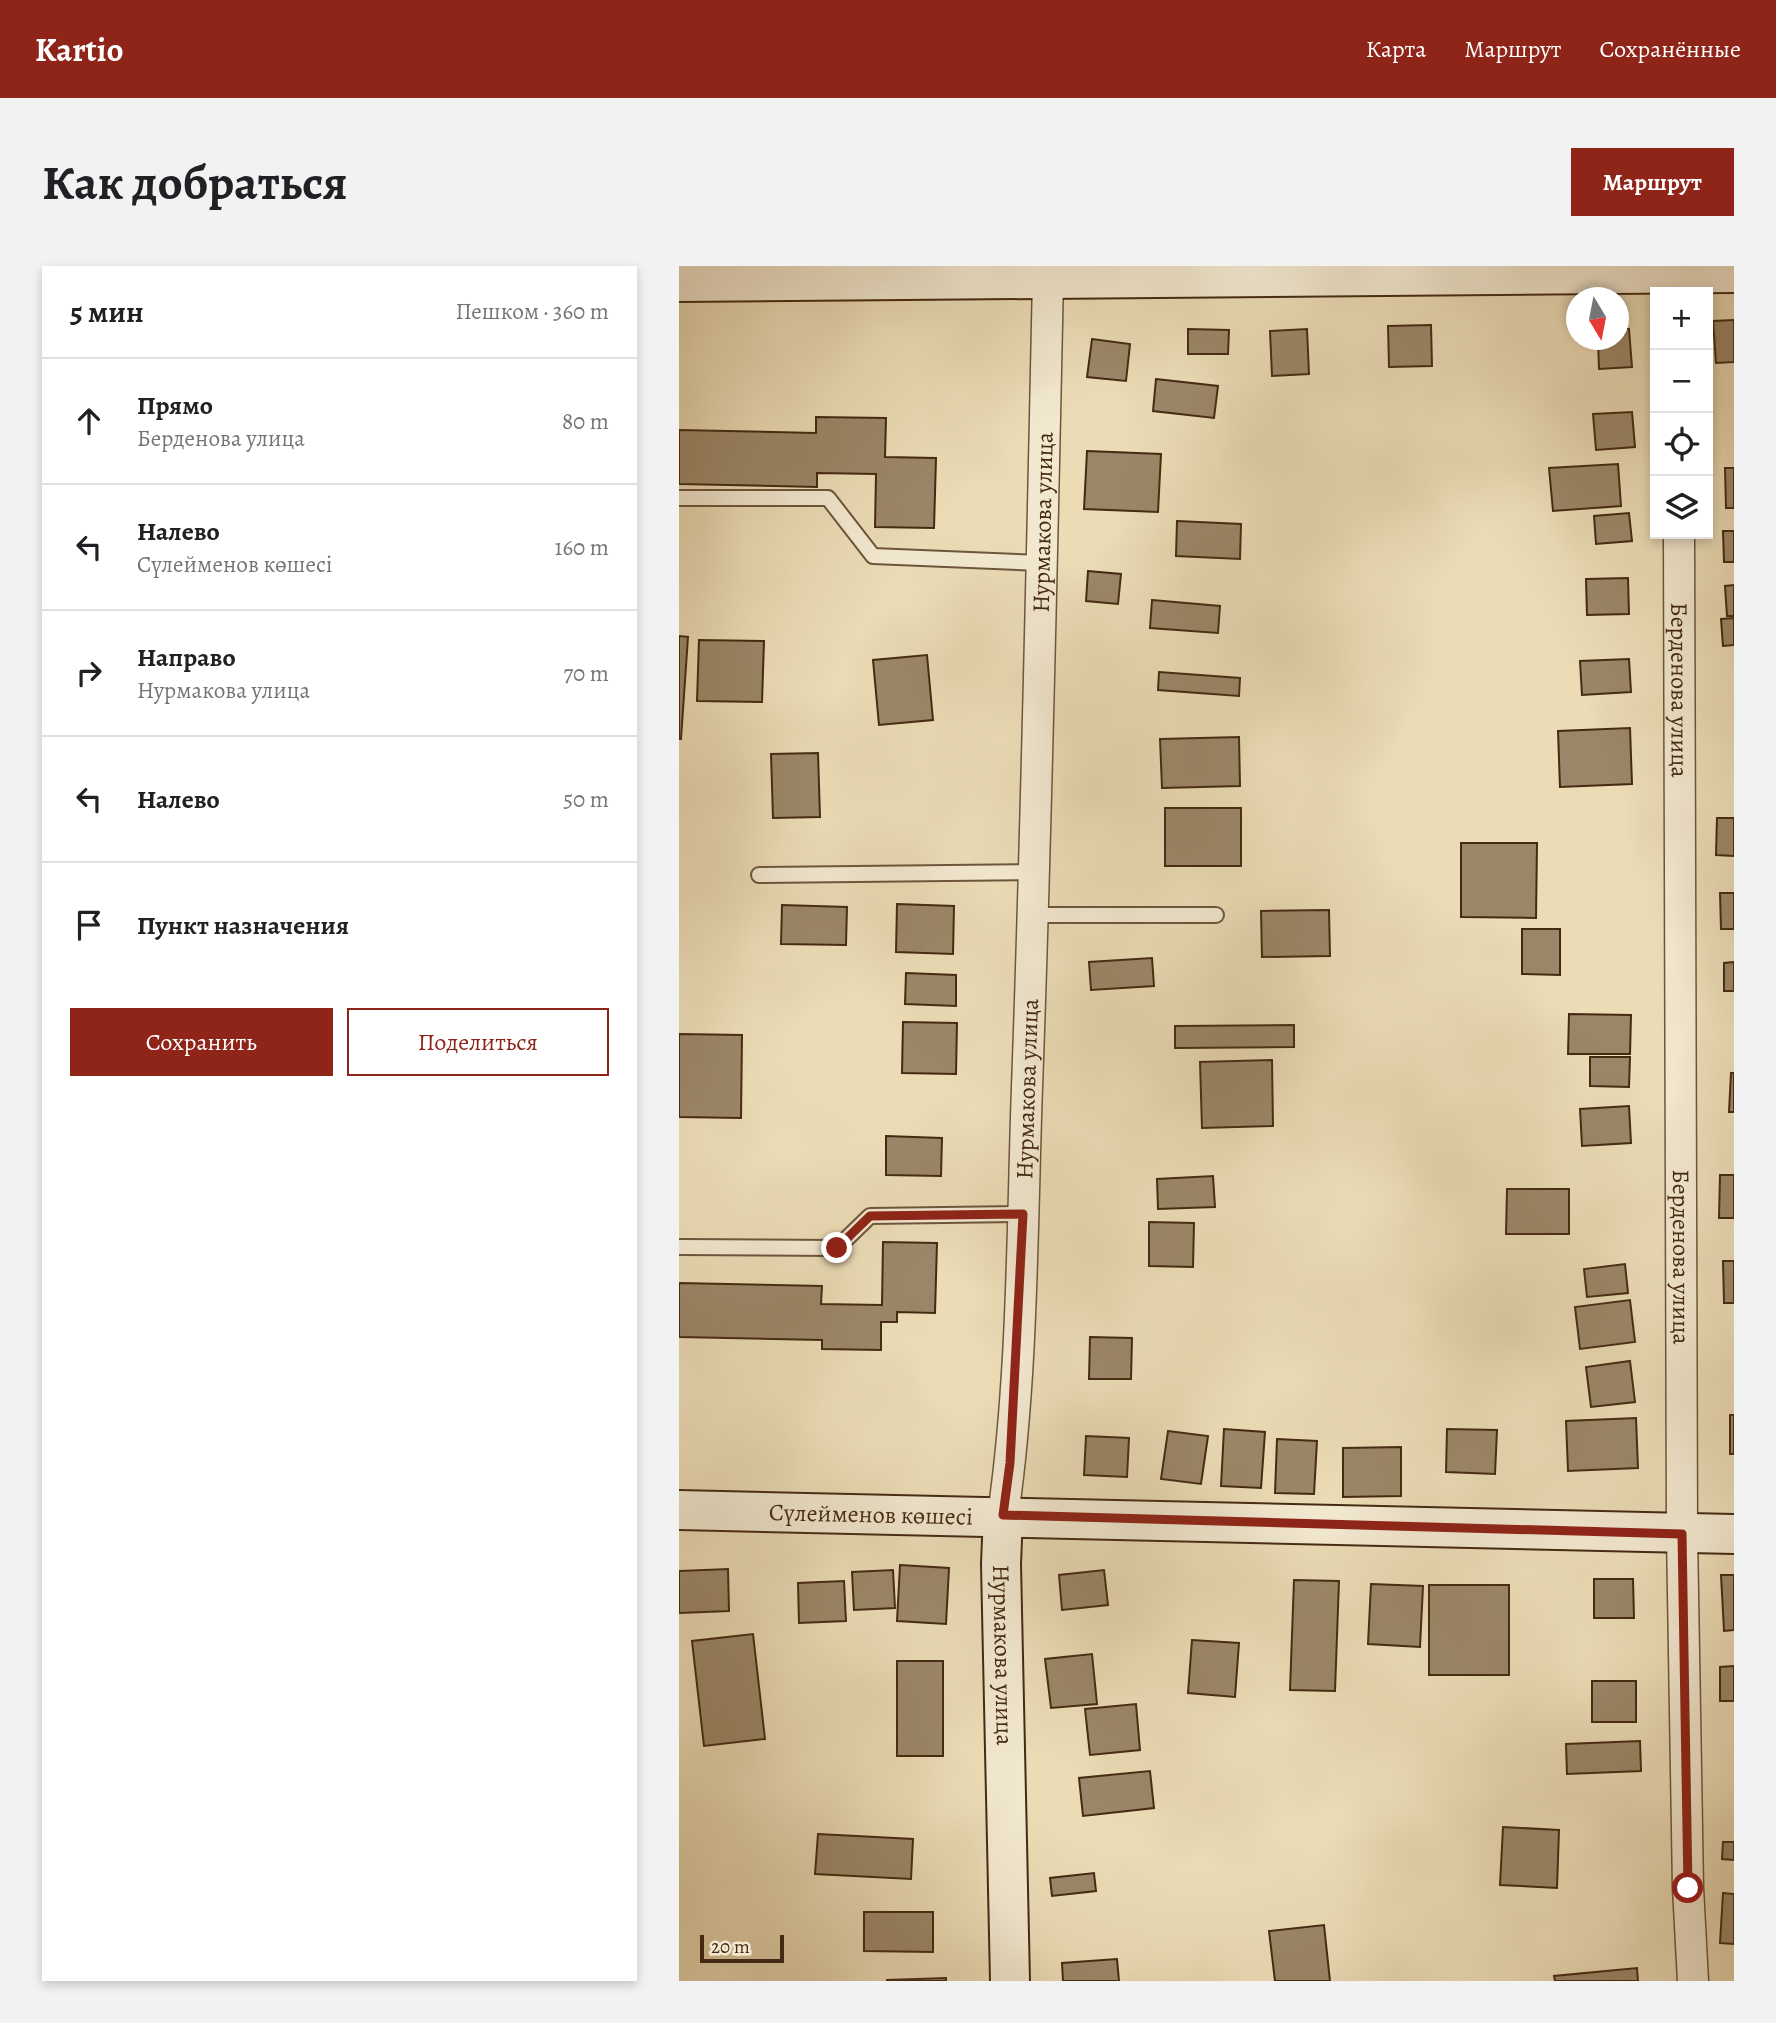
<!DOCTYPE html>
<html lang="ru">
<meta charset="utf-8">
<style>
:root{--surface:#fff;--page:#f2f2f2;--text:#202124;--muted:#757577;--line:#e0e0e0;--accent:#8f2418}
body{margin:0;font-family:Alegreya,serif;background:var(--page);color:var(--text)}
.controls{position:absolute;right:21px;top:21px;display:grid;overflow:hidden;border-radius:0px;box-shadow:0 4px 10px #0003}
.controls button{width:63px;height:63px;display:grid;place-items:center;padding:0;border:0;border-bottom:2px solid var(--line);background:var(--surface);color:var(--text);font:35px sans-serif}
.compass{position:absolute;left:887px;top:21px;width:63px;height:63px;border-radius:50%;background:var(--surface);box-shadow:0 4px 10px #0003;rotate:170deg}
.scale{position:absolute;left:21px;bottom:18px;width:84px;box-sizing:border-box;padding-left:7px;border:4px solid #452a13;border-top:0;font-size:19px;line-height:24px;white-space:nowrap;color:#452a13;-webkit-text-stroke:5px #f2e8d0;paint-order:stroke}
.stop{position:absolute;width:21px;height:21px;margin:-16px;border:5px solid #8f2418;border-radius:50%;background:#fff}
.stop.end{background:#8f2418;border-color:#fff;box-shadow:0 2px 7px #0008}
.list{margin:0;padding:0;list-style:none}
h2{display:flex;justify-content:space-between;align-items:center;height:91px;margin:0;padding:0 28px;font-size:30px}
h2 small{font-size:23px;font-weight:400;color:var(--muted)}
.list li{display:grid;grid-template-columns:46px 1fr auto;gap:21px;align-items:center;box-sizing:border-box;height:126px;padding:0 28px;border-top:2px solid var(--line)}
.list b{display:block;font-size:26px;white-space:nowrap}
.list p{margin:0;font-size:23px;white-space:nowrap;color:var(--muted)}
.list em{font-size:23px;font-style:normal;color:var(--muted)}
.actions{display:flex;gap:14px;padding:21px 28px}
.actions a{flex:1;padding:16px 0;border:2px solid var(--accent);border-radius:0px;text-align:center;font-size:24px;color:var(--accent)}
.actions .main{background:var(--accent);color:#fff}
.icon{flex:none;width:38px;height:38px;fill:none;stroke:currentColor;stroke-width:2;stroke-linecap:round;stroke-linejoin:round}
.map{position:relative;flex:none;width:1055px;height:1715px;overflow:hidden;border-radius:0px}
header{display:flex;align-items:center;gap:42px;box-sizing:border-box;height:98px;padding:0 35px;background:var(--accent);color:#fff}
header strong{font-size:33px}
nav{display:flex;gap:38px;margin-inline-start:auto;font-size:24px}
.intro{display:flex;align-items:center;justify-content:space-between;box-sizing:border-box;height:168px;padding:0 42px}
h1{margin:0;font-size:49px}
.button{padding:18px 32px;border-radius:0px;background:var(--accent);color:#fff;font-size:24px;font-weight:700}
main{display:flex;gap:42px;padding:0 42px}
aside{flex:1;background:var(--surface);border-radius:0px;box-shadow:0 4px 10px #0003}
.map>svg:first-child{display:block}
.building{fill:#9b8768;stroke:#452a13;stroke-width:2}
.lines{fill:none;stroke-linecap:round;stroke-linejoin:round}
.lane-casing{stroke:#6e563c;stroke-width:18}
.street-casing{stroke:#6e563c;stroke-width:33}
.secondary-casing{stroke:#452a13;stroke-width:42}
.lane{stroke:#f2e8d0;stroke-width:14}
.street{stroke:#f2e8d0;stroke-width:30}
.secondary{stroke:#f2e8d0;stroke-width:38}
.route{stroke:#8f2418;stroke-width:9}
.labels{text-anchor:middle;stroke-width:5;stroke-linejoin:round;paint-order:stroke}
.street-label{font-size:24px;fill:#452a13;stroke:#f2e8d0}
</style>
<header>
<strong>Kartio</strong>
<nav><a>Карта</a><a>Маршрут</a><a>Сохранённые</a></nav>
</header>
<div class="intro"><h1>Как добраться</h1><a class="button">Маршрут</a></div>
<main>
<aside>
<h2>5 мин<small>Пешком · 360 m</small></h2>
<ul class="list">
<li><svg class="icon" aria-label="ahead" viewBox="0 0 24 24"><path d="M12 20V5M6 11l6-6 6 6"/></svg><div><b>Прямо</b><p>Берденова улица</p></div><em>80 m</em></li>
<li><svg class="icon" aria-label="left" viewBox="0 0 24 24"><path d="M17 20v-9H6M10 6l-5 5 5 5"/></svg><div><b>Налево</b><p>Сүлейменов көшесі</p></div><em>160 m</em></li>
<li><svg class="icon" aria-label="right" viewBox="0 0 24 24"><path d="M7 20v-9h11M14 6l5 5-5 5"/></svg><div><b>Направо</b><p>Нурмакова улица</p></div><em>70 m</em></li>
<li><svg class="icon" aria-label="left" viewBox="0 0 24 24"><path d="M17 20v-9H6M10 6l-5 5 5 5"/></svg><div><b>Налево</b></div><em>50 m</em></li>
<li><svg class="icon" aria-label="arrive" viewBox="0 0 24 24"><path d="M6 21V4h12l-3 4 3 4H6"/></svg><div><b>Пункт назначения</b></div></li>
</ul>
<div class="actions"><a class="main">Сохранить</a><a>Поделиться</a></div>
</aside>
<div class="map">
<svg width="1055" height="1715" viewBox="0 0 1055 1715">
<rect width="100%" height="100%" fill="#ebdcb6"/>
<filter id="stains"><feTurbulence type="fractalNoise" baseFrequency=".00286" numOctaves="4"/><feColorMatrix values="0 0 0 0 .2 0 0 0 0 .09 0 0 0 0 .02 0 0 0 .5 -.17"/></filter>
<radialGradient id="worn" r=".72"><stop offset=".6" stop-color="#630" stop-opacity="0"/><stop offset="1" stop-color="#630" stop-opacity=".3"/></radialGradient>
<!-- building -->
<path class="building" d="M 1055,54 L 1055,96 L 1037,97 L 1034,55 Z
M 752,59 L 753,100 L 710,101 L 709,60 Z
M 509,63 L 550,64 L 549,88 L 509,88 Z
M 628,63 L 630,108 L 593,110 L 591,65 Z
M 940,63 L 950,63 L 953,101 L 920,103 L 919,74 L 940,74 Z
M 413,73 L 451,78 L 447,115 L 408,111 Z
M 477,113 L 539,120 L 535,152 L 474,145 Z
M 953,146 L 956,181 L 917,184 L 914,148 Z
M 137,151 L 207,152 L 206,191 L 257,192 L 255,262 L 196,261 L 197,208 L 138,207 L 138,221 L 0,218 L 0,164 L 137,167 Z
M 408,185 L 482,188 L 479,246 L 405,243 Z
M 939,198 L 942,240 L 874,245 L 870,202 Z
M 1046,202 L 1055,202 L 1055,242 L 1047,242 Z
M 950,247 L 953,275 L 917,278 L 915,250 Z
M 498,255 L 562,258 L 561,293 L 497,290 Z
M 1044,265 L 1055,265 L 1055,296 L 1045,296 Z
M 409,305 L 442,308 L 439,338 L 407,335 Z
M 949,312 L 950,348 L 908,349 L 907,313 Z
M 1055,319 L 1055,350 L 1048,350 L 1046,320 Z
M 473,334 L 541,340 L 539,367 L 471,362 Z
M 1055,352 L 1055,379 L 1044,380 L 1042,353 Z
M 0,370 L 9,371 L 2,473 L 0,473 Z
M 20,374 L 85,375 L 83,436 L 18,435 Z
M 248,389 L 254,454 L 200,459 L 194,394 Z
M 950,393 L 952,426 L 903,429 L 901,395 Z
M 480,406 L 561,412 L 560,430 L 479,424 Z
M 951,462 L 953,518 L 881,521 L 879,465 Z
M 560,471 L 561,520 L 483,522 L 481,473 Z
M 139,487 L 141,551 L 94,552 L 92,488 Z
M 486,542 L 562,542 L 562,600 L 486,600 Z
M 1038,552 L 1055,552 L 1055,590 L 1037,589 Z
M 782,577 L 858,577 L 857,652 L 782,651 Z
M 1041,627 L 1055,627 L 1055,663 L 1042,663 Z
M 218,638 L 275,640 L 274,688 L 217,686 Z
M 103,639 L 168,641 L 167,679 L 102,678 Z
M 650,644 L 651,690 L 583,691 L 582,645 Z
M 843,663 L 881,663 L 881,709 L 843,708 Z
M 473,692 L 475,720 L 412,724 L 410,696 Z
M 1055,696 L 1055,725 L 1045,725 L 1045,697 Z
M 227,707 L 277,709 L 277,740 L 226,738 Z
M 890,748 L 952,749 L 951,788 L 889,788 Z
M 224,756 L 278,757 L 277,808 L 223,807 Z
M 615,759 L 615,781 L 496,782 L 496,760 Z
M 0,768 L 63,769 L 62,852 L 0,851 Z
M 911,791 L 951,791 L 950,821 L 911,820 Z
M 593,794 L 594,860 L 523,862 L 521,796 Z
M 1052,807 L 1055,807 L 1055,846 L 1050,846 Z
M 950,840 L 952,877 L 903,880 L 901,843 Z
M 207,870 L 263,872 L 262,910 L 207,909 Z
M 1041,909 L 1055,909 L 1055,952 L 1040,952 Z
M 534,910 L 536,941 L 479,943 L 478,913 Z
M 828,923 L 890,923 L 890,968 L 827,968 Z
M 470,956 L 515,957 L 514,1001 L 470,1000 Z
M 204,976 L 258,977 L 256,1047 L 218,1046 L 218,1056 L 202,1056 L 202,1084 L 143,1083 L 143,1074 L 0,1071 L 0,1017 L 143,1020 L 142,1038 L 203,1039 Z
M 1044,995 L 1055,995 L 1055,1037 L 1045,1037 Z
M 946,998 L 949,1027 L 908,1031 L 905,1003 Z
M 951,1034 L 956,1076 L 901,1083 L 896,1041 Z
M 411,1071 L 453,1072 L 452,1113 L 410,1113 Z
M 951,1095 L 956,1136 L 912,1141 L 907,1101 Z
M 1051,1149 L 1055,1149 L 1055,1188 L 1051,1188 Z
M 957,1152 L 959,1202 L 889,1205 L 887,1155 Z
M 545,1163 L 586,1166 L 582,1222 L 542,1220 Z
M 768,1163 L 818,1164 L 816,1208 L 767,1206 Z
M 489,1165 L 529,1170 L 522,1218 L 482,1213 Z
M 407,1170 L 450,1172 L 448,1211 L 405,1209 Z
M 598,1173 L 638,1175 L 635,1228 L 596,1227 Z
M 722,1181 L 722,1230 L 664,1231 L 664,1182 Z
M 221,1299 L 270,1302 L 267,1358 L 218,1355 Z
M 49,1303 L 50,1345 L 0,1347 L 0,1305 Z
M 214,1304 L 216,1342 L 175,1344 L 173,1306 Z
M 425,1304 L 429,1339 L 383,1344 L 380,1309 Z
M 1042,1309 L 1055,1309 L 1055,1364 L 1045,1365 Z
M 915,1313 L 954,1313 L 955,1352 L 915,1352 Z
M 615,1314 L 660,1315 L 656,1425 L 611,1424 Z
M 165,1315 L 167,1355 L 120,1357 L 119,1317 Z
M 692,1318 L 744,1320 L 741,1381 L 689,1378 Z
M 750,1319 L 830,1319 L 830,1409 L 750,1409 Z
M 74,1368 L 86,1473 L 25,1480 L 13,1375 Z
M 513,1374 L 560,1377 L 556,1431 L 509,1427 Z
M 413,1388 L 418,1438 L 372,1442 L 366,1393 Z
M 218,1395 L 264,1395 L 264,1490 L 218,1490 Z
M 1055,1400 L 1055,1435 L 1041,1435 L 1041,1401 Z
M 913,1415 L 957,1415 L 957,1456 L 913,1456 Z
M 457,1438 L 461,1484 L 411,1489 L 406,1443 Z
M 961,1475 L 962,1505 L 888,1508 L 887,1478 Z
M 471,1505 L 475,1542 L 404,1550 L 400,1512 Z
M 824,1561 L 880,1564 L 878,1622 L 821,1619 Z
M 139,1568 L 234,1573 L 232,1613 L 136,1608 Z
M 1044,1576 L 1055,1576 L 1055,1594 L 1043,1593 Z
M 415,1607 L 417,1625 L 373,1630 L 371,1612 Z
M 1044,1627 L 1055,1628 L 1055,1678 L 1041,1677 Z
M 185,1646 L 254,1646 L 254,1686 L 185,1685 Z
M 645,1659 L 651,1715 L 596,1715 L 590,1665 Z
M 438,1693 L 440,1715 L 384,1715 L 383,1697 Z
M 958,1702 L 959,1715 L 876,1715 L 875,1710 Z
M 267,1712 L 267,1715 L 208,1715 L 208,1714 Z"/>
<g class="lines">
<defs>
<path id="lane" d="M 0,232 L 149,232 L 194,290 L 362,297
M 80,609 L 356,606
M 355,649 L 537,649
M 0,981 L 158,982 L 191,950 L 344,948"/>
<g id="street">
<path id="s1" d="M 1000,268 L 1003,1268 L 1009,1622 L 1014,1715"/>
<path id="s2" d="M 324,1249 C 344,1111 343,961 348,821 C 358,552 363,283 369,13"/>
</g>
<g id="secondary">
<path d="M 0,16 L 1055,7"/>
<path id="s3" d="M 0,1244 L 1055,1268"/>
<path id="s4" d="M 324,1249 L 322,1298 L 331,1715"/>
</g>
</defs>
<!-- lane casing -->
<use href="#lane" class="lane-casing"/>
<!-- street casing -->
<use href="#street" class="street-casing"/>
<!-- secondary casing -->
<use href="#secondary" class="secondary-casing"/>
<!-- lane -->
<use href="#lane" class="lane"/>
<!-- street -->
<use href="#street" class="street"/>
<!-- secondary -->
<use href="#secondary" class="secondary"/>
</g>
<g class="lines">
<!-- route -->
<path class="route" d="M 158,982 L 191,950 L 344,948 L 331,1197 L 324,1249 L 1003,1268 L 1009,1622"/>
</g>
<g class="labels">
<!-- street labels -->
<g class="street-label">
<text dy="8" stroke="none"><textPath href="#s2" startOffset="994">Нурмакова улица</textPath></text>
<text dy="8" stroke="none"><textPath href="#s1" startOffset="156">Берденова улица</textPath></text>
<text dy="8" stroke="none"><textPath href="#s2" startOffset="427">Нурмакова улица</textPath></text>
<text dy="8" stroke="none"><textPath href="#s1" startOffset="723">Берденова улица</textPath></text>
<text dy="8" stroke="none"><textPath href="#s3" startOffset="192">Сүлейменов көшесі</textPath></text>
<text dy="8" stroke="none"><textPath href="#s4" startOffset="140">Нурмакова улица</textPath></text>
</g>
</g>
<rect width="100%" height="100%" filter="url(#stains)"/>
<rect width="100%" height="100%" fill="url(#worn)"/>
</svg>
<div class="controls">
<button>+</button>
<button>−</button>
<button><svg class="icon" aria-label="locate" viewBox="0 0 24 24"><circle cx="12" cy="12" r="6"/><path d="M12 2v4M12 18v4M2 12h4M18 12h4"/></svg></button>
<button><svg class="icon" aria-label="layers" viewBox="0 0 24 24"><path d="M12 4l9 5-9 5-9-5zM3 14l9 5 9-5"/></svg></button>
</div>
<svg class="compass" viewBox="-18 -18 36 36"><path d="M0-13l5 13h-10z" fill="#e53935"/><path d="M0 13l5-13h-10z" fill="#757577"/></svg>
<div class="scale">20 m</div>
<div class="stop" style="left:1009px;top:1622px"></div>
<div class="stop end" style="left:158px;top:982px"></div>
</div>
</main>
